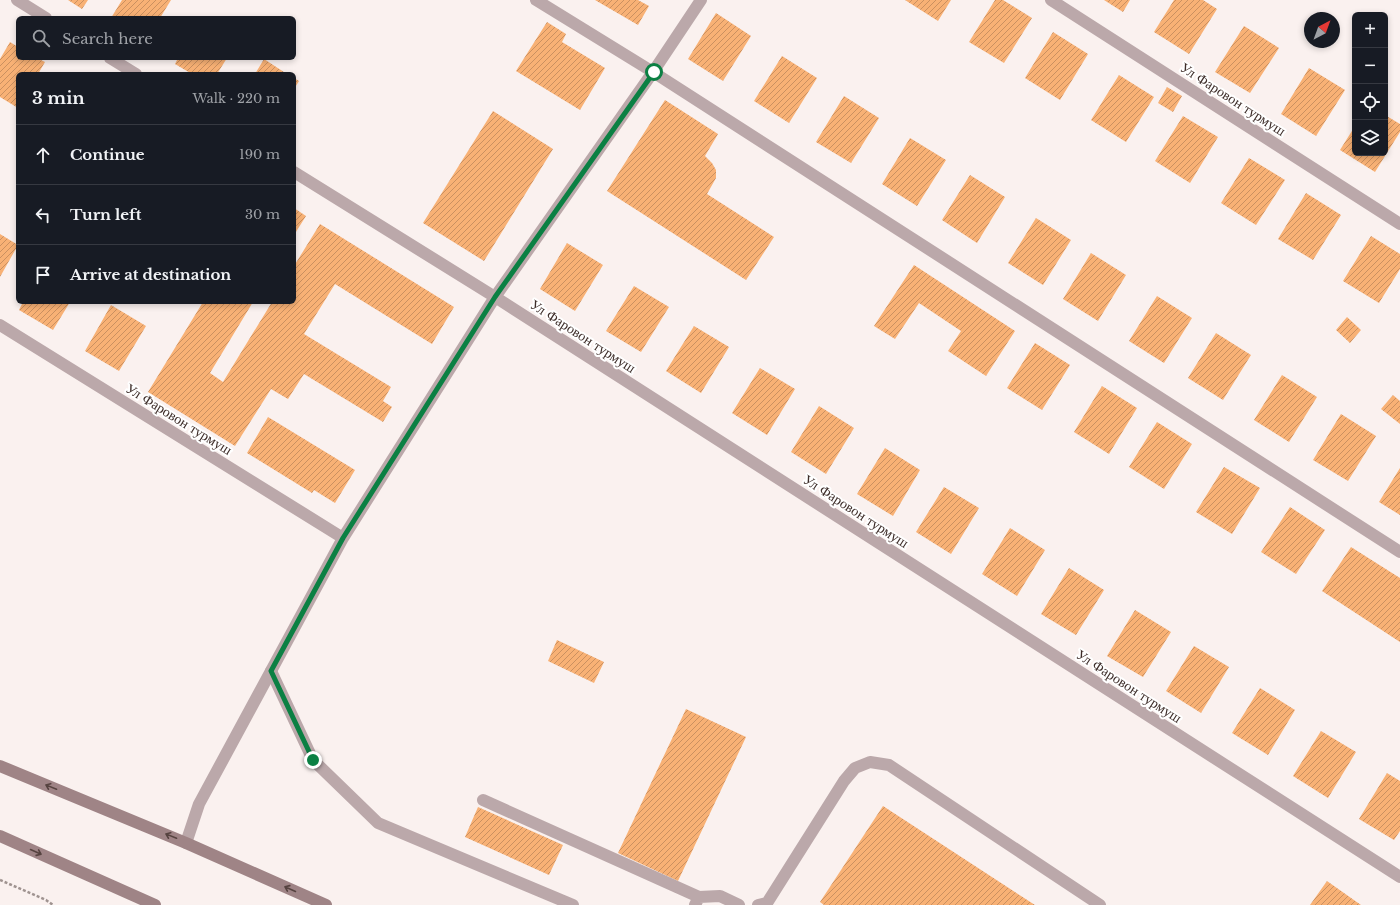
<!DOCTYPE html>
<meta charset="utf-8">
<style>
:root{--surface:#171b24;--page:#20242c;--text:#f1f3f6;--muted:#9ea1a6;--line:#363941}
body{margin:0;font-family:"Libre Baskerville",serif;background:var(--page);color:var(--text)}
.controls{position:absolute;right:12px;top:12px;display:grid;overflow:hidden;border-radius:6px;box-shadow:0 2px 6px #0003}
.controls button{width:36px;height:36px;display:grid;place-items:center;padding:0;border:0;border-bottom:1px solid var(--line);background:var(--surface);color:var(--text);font:20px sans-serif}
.compass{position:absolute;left:1304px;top:12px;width:36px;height:36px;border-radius:50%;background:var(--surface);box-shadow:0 2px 6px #0003;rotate:41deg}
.stop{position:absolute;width:12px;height:12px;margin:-9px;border:3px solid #0b8043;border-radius:50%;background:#fff}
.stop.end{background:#0b8043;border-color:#fff;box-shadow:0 1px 4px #0008}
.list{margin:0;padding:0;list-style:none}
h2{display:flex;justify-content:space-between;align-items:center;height:52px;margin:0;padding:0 16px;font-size:17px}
h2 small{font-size:13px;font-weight:400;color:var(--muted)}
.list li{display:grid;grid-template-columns:26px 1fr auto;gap:12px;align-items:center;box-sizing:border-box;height:60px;padding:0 16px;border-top:1px solid var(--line)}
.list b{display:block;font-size:15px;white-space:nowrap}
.list em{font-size:13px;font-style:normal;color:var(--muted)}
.icon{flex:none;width:22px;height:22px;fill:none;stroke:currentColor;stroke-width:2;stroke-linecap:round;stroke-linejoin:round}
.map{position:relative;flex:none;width:1400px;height:905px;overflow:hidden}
.search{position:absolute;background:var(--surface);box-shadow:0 2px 6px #0003;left:16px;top:16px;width:280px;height:44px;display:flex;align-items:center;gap:10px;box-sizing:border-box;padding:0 14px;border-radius:6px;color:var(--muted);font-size:15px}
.panel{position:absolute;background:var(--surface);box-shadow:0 2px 6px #0003;left:16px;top:72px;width:280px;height:232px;border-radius:6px}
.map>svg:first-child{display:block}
.building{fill:url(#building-hatch)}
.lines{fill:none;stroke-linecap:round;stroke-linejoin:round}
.path{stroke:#9f9390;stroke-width:2.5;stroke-dasharray:3 2;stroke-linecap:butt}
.lane{stroke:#bba8aa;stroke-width:12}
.street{stroke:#bba8aa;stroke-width:12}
.secondary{stroke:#9f8486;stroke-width:12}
.oneway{stroke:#564340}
.route{stroke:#0b8043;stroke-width:5}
.labels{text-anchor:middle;stroke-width:4;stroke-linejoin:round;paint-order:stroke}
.street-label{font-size:14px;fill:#3d2d29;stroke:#fff}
</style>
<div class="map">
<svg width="1400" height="905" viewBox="0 0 1400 905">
<defs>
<pattern id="building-hatch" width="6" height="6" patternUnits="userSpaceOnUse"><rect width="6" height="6" fill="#f8b175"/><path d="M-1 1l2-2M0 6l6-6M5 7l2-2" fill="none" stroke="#ca9060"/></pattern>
</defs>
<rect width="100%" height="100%" fill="#faf1ef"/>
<!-- building -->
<path class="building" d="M 68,0 L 88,0 L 82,9 Z
M 122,0 L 171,0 L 160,18 L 111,18 Z
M 595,0 L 638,0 L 649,6 L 638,25 Z
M 905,0 L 951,0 L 938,21 Z
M 995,0 L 1003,0 L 1032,18 L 1004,63 L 969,42 Z
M 1104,0 L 1130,0 L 1123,12 Z
M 1174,0 L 1203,0 L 1217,9 L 1189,54 L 1154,32 Z
M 716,13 L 751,36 L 723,81 L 688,59 Z
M 547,22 L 566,34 L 562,42 L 605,68 L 580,110 L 516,71 Z
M 1244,26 L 1279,48 L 1250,93 L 1215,72 Z
M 1053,32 L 1088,54 L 1060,100 L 1025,78 Z
M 10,42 L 18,47 L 18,58 L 37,58 L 45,62 L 38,74 L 18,74 L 18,108 L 0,97 L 0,59 Z
M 782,56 L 817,78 L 789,123 L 754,101 Z
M 178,58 L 227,58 L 217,74 L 192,74 L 175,64 Z
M 264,59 L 287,74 L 255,74 Z
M 1309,68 L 1345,90 L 1316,136 L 1281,114 Z
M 1119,75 L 1154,97 L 1126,142 L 1091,120 Z
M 294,78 L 299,81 L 294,89 Z
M 1167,87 L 1182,96 L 1173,112 L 1158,103 Z
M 844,96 L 879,118 L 851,163 L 816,142 Z
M 665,100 L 718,134 L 705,156 L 712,163 L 716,170 L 716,178 L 707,194 L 774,237 L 746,280 L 607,191 Z
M 493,111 L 553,149 L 484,261 L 423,223 Z
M 1385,115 L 1400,124 L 1400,132 L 1375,172 L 1340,150 L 1355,126 L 1355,153 L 1385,153 Z
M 1183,116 L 1218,137 L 1190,183 L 1155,161 Z
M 910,138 L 946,160 L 917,206 L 882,184 Z
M 1249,158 L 1285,180 L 1256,225 L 1221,203 Z
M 970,175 L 1005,197 L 977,243 L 942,220 Z
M 1306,193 L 1341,215 L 1313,260 L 1278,239 Z
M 294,208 L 306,216 L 294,235 Z
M 1036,218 L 1071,240 L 1043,285 L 1008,263 Z
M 320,224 L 454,307 L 432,344 L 335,284 L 304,334 L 391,387 L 383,401 L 392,407 L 383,422 L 304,374 L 288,399 L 271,389 L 235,446 L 148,392 L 203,302 L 253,302 L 210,373 L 223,382 L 272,302 L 294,302 L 294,266 Z
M 0,234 L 18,245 L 0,277 Z
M 1371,236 L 1400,254 L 1400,269 L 1379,303 L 1343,281 Z
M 567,243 L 603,265 L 575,311 L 540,289 Z
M 1091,253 L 1126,275 L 1098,321 L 1063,299 Z
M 914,265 L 1015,331 L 986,376 L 948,351 L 961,331 L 919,303 L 895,339 L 874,326 Z
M 634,286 L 669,307 L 641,352 L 606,331 Z
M 1157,296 L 1192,318 L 1164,363 L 1129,341 Z
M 23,302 L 70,302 L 53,330 L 19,310 Z
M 111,305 L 146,326 L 119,371 L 85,351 Z
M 1347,317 L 1361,330 L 1350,343 L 1336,330 Z
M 694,326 L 729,347 L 701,393 L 666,371 Z
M 1216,333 L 1251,355 L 1223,400 L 1188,378 Z
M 1035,343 L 1070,365 L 1042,410 L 1007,388 Z
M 760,368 L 795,389 L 767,435 L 732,413 Z
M 1282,375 L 1317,397 L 1289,442 L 1254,420 Z
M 1102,386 L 1137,408 L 1109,454 L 1074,432 Z
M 1393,395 L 1400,401 L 1400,424 L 1381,409 Z
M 819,406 L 854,428 L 826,474 L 791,452 Z
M 1341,414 L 1376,436 L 1348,481 L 1313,460 Z
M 268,417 L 355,470 L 335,503 L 314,490 L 312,493 L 247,453 Z
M 1157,422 L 1192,444 L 1164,489 L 1129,467 Z
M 885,448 L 920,470 L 893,516 L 857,494 Z
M 1224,467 L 1260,488 L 1232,534 L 1196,512 Z
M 1400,468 L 1400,515 L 1379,502 Z
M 944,487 L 979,508 L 951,554 L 916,532 Z
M 1290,507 L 1325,530 L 1296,574 L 1261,552 Z
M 1010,528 L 1045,550 L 1017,596 L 982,574 Z
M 1351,547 L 1400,578 L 1400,642 L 1322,591 Z
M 1069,568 L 1104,590 L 1076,635 L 1041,614 Z
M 1135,610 L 1171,632 L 1143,677 L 1107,656 Z
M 557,640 L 604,662 L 594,683 L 548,661 Z
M 1194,646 L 1229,667 L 1201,713 L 1166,691 Z
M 1260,688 L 1295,710 L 1268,755 L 1232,733 Z
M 686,709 L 746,737 L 678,881 L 618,853 Z
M 1321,731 L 1356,752 L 1328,798 L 1293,776 Z
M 1387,773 L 1400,781 L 1400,831 L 1394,840 L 1359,819 Z
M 883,806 L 1035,905 L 824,905 L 820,902 Z
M 478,807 L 563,845 L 549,875 L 465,837 Z
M 1327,881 L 1361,905 L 1310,905 Z"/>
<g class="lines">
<!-- path -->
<path class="path" d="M 0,880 L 46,900 L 53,905"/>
<!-- lane -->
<path class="lane" d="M 271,671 L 313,760 L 378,823 L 573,905
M 483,800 L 699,897
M 695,905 L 699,897 L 720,896 L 739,905
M 758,905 L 767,903 L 844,781 L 855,768 L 870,762 L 889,765 L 1100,905"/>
<!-- street -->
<path class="street" d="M 17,0 L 46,18
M 536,0 L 653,72 L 1400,552
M 1051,0 L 1400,224
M 110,58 L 136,74
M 294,172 L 495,297 L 1400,877
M 0,325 L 343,538
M 186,843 L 199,804 L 343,538 L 495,297 L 653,72 L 701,0"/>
<!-- secondary -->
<path class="secondary" d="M 0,766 L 186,843 L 326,905
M 0,836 L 155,905"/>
</g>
<!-- one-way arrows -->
<defs><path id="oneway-shaft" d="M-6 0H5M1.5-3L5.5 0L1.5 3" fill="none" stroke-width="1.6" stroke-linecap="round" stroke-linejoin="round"/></defs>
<g class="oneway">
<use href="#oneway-shaft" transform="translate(51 787) rotate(-158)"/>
<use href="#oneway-shaft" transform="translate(171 836) rotate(-158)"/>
<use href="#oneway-shaft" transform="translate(36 852) rotate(24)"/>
<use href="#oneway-shaft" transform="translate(290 889) rotate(-156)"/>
</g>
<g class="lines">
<!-- route -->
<path class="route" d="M 313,760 L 271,671 L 343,538 L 495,297 L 654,72"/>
</g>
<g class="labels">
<!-- street labels -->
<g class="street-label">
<text transform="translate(1233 99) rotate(33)" y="5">Ул Фаровон турмуш</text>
<text transform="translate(583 336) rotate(33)" y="5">Ул Фаровон турмуш</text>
<text transform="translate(179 419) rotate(32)" y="5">Ул Фаровон турмуш</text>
<text transform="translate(856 511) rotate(33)" y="5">Ул Фаровон турмуш</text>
<text transform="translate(1129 686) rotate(33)" y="5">Ул Фаровон турмуш</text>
</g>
</g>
</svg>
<div class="controls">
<button>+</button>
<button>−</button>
<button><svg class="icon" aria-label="locate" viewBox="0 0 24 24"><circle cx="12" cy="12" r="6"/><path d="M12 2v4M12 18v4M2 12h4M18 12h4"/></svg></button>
<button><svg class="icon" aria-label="layers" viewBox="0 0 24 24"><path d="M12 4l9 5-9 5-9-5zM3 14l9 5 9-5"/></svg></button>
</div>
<svg class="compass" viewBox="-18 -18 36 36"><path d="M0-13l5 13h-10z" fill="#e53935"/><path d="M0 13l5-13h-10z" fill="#9ea1a6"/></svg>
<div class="stop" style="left:654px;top:72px"></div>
<div class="stop end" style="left:313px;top:760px"></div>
<div class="search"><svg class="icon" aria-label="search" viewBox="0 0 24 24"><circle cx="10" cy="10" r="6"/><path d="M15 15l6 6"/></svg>Search here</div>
<section class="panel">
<h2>3 min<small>Walk · 220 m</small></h2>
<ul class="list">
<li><svg class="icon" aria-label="ahead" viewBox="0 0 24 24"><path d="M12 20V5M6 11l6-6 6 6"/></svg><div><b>Continue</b></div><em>190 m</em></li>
<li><svg class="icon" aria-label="left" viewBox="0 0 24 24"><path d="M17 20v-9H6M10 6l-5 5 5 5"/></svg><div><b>Turn left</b></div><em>30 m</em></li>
<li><svg class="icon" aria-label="arrive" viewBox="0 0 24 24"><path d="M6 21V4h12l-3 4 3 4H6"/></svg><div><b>Arrive at destination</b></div></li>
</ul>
</section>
</div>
